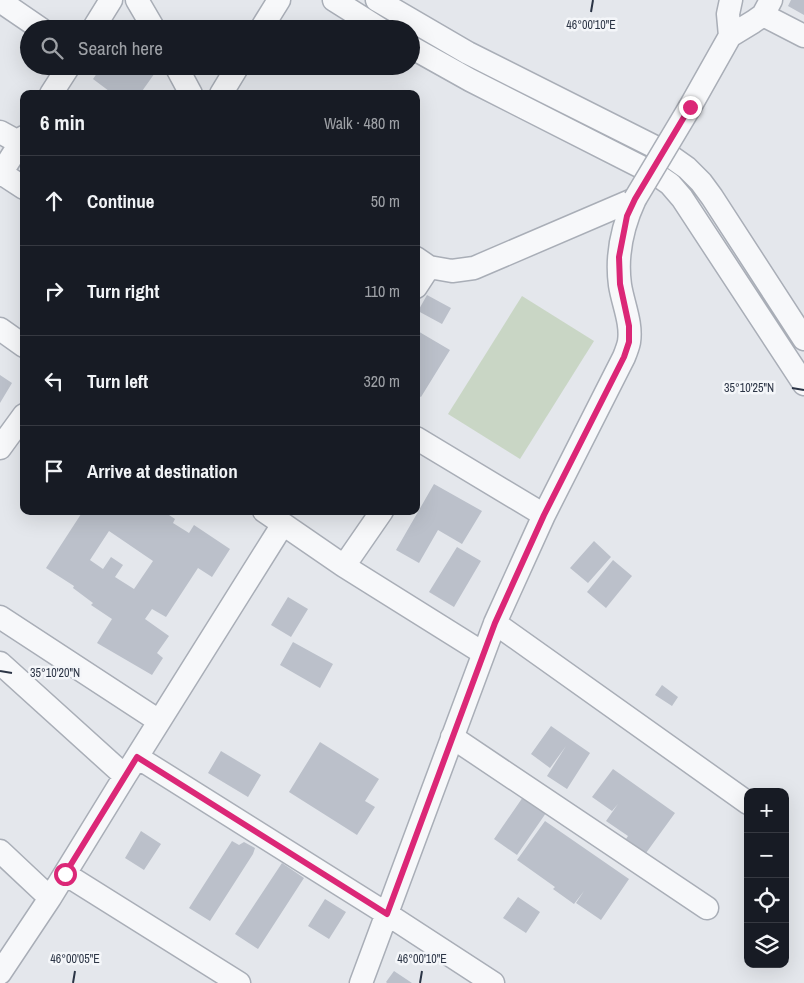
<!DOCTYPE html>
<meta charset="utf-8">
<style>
:root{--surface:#171b24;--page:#20242c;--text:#f1f3f6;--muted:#9ea1a6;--line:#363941}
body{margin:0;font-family:"Archivo Narrow",sans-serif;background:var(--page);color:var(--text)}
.controls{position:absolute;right:15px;bottom:15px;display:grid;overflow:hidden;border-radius:10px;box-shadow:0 5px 20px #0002}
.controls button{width:45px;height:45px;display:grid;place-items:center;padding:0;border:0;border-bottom:1px solid var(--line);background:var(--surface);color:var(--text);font:25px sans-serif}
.stop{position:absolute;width:15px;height:15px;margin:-11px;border:4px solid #db2777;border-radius:50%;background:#fff}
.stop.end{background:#db2777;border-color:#fff;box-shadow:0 1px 5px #0008}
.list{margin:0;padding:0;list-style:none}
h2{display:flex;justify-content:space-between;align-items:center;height:65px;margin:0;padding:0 20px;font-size:21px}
h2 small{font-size:16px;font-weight:400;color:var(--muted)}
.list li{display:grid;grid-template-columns:32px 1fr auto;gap:15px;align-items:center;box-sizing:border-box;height:90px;padding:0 20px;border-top:1px solid var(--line)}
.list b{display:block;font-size:19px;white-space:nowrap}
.list em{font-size:16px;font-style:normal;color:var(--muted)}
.icon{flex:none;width:28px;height:28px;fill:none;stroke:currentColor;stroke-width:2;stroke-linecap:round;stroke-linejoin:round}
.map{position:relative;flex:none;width:804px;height:983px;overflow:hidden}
.search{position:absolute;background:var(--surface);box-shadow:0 5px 20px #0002;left:20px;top:20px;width:400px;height:55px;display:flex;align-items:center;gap:12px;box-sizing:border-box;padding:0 18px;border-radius:28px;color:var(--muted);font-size:19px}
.panel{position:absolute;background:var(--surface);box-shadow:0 5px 20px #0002;left:20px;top:90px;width:400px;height:425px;border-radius:10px}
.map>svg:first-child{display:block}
.green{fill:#c9d6c5}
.building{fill:#bbc0ca;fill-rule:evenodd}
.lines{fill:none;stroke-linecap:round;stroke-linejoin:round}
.minor-casing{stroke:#a9aeb7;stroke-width:25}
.minor{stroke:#f7f8fa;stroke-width:22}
.minor-bridge-casing{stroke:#a9aeb7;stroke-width:25;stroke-linecap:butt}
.minor-bridge{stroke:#f7f8fa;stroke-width:22}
.route{stroke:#db2777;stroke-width:6}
.ticks{fill:none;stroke:#2b3445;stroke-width:2}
.ticks-label{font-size:12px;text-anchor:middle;fill:#2b3445;stroke:#f4f6f9;stroke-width:5;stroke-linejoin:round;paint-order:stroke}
</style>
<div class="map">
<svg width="804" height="983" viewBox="0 0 804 983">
<rect width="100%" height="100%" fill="#e4e7ec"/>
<!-- green -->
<path class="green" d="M 522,296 L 594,341 L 520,459 L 448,414 Z"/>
<!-- building -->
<path class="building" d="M 791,0 L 804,0 L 804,15 L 788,6 Z
M 102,66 L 152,66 L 157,70 L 140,94 L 113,94 L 93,79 Z
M 427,295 L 451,308 L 442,324 L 418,311 Z
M 416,330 L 450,350 L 421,397 L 416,394 Z
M 0,375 L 12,383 L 0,403 Z
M 434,484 L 482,511 L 462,544 L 438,530 L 419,563 L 396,550 Z
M 83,511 L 163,511 L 175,519 L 173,523 L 189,533 L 194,525 L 230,549 L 212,577 L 198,568 L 166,617 L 152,609 L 145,619 L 169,636 L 157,653 L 163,658 L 152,675 L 97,643 L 112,619 L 91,605 L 93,603 L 73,588 L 74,586 L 46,568 ZM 109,531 L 153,561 L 134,589 L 115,577 L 123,565 L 111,557 L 103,569 L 90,560 Z
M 594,541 L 611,557 L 588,583 L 570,568 Z
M 457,547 L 481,561 L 454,607 L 429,592 Z
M 613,560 L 632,576 L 606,608 L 587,592 Z
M 288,597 L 308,609 L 291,637 L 271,625 Z
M 293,642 L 333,664 L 320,688 L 280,665 Z
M 662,685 L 678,697 L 672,706 L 655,695 Z
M 551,726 L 590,753 L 567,789 L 547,776 L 566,746 L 550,768 L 531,754 Z
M 320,742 L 379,779 L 365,801 L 375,807 L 357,835 L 289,792 Z
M 221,751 L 261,775 L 248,797 L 208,773 Z
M 613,769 L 675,813 L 646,853 L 626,839 L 628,836 L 606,821 L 618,804 L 612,811 L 592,797 Z
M 523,797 L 546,813 L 517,855 L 494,839 Z
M 545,821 L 629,879 L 601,920 L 576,903 L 584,891 L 574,904 L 553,889 L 555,887 L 517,860 Z
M 141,831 L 161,844 L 144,870 L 125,858 Z
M 232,841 L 239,845 L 244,842 L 255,848 L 253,854 L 210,921 L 189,908 Z
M 282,863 L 304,878 L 258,949 L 235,934 Z
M 518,897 L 540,912 L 526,933 L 503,918 Z
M 325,899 L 346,912 L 329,939 L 308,926 Z
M 394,971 L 412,983 L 387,983 L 386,982 Z"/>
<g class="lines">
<defs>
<path id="minor" d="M 137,0 L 154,29
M 334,0 L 380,29
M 377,0 L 468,53 L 663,151 L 687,168 L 701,182 L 712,197 L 804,339
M 0,1 L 41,29
M 763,15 L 804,36
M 93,29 L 111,0
M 261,29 L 279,0
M 730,36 L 728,14 L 731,0
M 411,47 L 470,80 L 657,175 L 670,184 L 682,198 L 804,384
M 176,66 L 191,94
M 51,94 L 69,66
M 221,94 L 238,66
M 690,107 L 730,36 L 753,22 L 763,15 L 771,0
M 0,132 L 20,143
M 1,173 L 24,188
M 0,175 L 24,137
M 416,258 L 429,267 L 452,271 L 474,268 L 635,199
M 416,287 L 429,267
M 0,329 L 24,346
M 416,438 L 544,515
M 0,448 L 24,415
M 264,511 L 344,566 L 483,653
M 344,566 L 382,511
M 0,617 L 159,721
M 495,623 L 748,803
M 0,663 L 125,776
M 452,737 L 707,908
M 137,757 L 387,914 L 493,983
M 0,851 L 50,898
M 65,874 L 239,983
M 0,973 L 50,898 L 125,776 L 283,524
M 361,983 L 495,623 L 544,515 L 624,357 C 626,352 628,347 629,342 C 632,323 623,304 620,285 C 616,256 623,225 635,199"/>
</defs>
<!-- minor casing -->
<use href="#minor" class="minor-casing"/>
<!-- minor -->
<use href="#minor" class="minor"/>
<defs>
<path id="minor-bridge" d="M 635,199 L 690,107"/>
</defs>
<!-- minor-bridge casing -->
<use href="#minor-bridge" class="minor-bridge-casing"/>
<!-- minor-bridge -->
<use href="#minor-bridge" class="minor-bridge"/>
</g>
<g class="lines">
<!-- route -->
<path class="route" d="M 65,874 L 137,757 L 387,914 L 495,623 L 544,515 L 624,357 L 629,342 L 629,326 L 620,284 L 619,257 L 627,216 L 635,199 L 690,107"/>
</g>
<!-- ticks -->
<path class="ticks" d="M 591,12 L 593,0M 792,388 L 804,390M 0,671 L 12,673M 73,983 L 75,971M 420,983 L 422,971"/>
<g class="ticks-label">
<text x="591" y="29">46°00'10"E</text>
<text x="749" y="392">35°10'25"N</text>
<text x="55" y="677">35°10'20"N</text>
<text x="75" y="963">46°00'05"E</text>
<text x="422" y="963">46°00'10"E</text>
</g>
</svg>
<div class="controls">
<button>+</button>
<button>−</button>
<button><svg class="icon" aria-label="locate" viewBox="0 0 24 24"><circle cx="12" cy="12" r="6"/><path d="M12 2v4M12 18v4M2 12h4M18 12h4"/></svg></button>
<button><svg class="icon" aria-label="layers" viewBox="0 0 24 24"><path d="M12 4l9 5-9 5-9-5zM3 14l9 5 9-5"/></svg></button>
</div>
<div class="stop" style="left:65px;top:874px"></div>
<div class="stop end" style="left:690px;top:107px"></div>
<div class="search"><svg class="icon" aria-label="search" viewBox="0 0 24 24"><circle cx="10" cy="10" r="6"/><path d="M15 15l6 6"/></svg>Search here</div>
<section class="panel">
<h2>6 min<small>Walk · 480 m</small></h2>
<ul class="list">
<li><svg class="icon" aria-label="ahead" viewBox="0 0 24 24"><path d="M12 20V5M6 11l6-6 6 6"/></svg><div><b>Continue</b></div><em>50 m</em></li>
<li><svg class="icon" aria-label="right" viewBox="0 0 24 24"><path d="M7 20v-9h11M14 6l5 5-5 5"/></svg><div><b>Turn right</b></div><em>110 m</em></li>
<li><svg class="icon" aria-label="left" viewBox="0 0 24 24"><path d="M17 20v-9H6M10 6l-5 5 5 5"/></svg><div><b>Turn left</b></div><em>320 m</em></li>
<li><svg class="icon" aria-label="arrive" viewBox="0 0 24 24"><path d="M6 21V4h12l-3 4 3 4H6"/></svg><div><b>Arrive at destination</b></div></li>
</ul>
</section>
</div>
